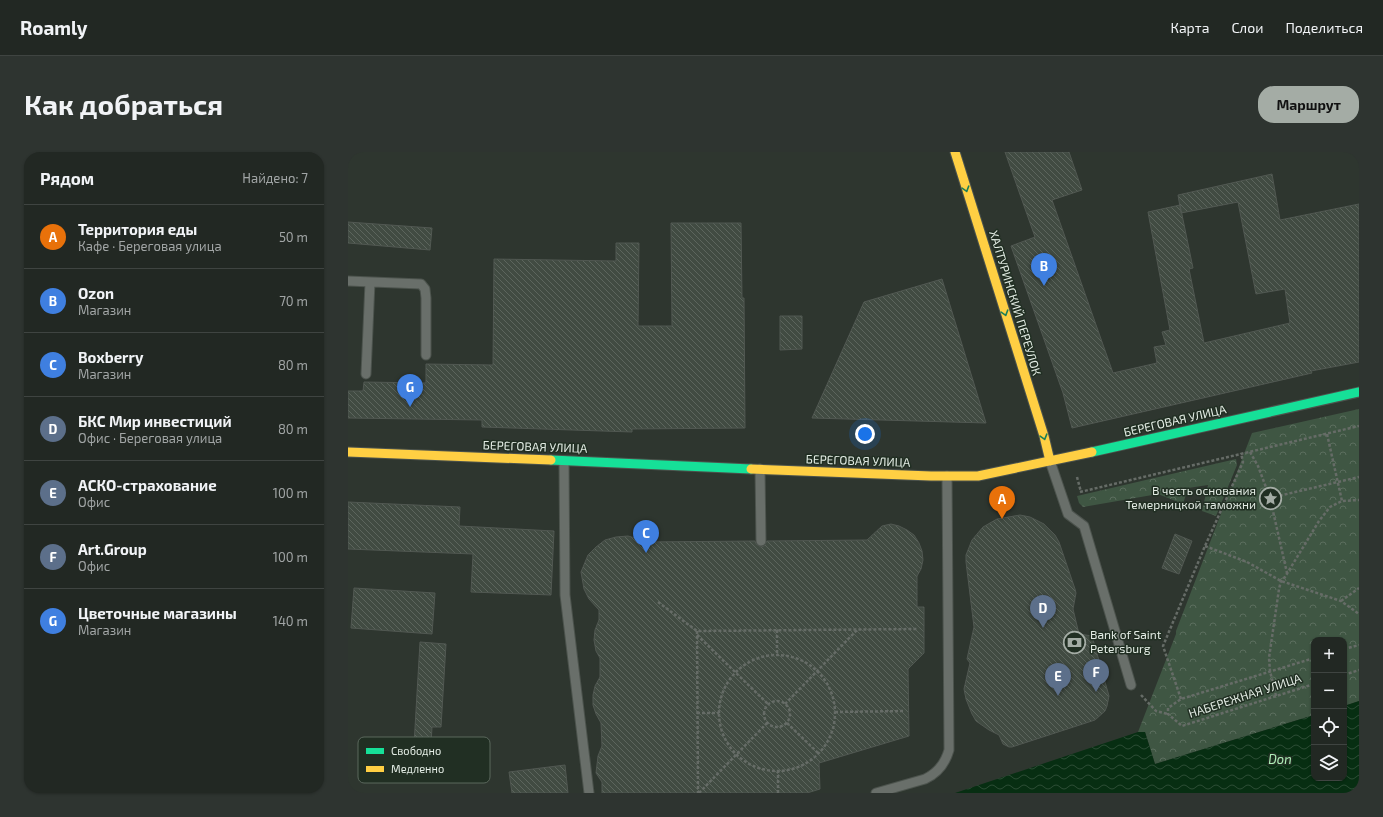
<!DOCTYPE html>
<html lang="ru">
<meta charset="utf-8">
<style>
:root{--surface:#222823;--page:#2e3430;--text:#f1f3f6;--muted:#a2a6a6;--line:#3f4441;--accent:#a4aca5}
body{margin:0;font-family:"Exo 2",sans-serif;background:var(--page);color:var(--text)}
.controls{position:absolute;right:12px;bottom:12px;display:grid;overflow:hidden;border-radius:8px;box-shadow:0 1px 3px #0004}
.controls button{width:36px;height:36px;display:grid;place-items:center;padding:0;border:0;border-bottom:1px solid var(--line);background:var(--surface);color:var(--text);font:20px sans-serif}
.you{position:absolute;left:517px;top:282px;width:14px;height:14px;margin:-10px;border:3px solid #fff;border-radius:50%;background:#1a73e8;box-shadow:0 0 0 6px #1a73e833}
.badge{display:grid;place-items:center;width:26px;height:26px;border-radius:50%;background:var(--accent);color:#fff;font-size:13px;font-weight:700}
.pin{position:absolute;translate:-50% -33px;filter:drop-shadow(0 1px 2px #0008)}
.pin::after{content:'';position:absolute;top:21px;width:14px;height:12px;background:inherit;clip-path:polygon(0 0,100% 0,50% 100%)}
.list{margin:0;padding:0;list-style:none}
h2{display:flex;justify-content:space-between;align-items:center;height:52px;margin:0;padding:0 16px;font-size:17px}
h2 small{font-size:13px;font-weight:400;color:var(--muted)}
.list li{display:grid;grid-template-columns:26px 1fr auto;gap:12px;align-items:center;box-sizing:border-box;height:64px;padding:0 16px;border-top:1px solid var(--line)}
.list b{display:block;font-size:15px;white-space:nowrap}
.list p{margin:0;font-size:13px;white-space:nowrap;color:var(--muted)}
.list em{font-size:13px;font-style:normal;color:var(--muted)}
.icon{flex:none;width:22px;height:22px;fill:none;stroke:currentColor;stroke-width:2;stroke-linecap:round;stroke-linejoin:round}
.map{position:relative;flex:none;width:1011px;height:641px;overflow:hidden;border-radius:16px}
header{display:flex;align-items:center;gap:24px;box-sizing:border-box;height:56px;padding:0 20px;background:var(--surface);border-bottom:1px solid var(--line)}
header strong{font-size:19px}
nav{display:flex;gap:22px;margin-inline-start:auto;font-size:14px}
.intro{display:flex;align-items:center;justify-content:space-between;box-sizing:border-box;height:96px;padding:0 24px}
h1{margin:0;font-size:28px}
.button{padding:10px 18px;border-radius:16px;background:var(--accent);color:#111;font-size:14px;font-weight:700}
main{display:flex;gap:24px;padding:0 24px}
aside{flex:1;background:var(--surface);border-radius:16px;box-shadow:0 1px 3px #0004}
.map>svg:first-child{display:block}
.forest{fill:url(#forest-crowns)}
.water{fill:url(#water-waves)}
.building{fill:url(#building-back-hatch);stroke:#515852}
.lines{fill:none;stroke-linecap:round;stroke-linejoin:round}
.lane-casing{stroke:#4c534d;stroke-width:11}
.fast-casing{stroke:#4c534d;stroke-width:11}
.slow-casing{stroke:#4c534d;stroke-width:11}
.path{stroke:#666c67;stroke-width:2.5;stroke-dasharray:3 2;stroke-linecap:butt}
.lane{stroke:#696f6a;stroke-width:9}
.fast{stroke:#16e098;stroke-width:9}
.slow{stroke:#ffcf43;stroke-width:9}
.oneway{stroke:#1c7f58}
.labels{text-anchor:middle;stroke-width:3;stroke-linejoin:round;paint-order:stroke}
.street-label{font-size:12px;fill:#e3ece4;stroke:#212f23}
.poi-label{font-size:12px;fill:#e3ece4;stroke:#212f23;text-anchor:end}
.water-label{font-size:13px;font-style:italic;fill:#aeefb8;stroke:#212f23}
.key{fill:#212f23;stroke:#5b685d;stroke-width:1}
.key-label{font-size:11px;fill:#e3ece4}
</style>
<header>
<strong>Roamly</strong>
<nav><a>Карта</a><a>Слои</a><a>Поделиться</a></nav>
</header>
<div class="intro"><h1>Как добраться</h1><a class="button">Маршрут</a></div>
<main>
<aside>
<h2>Рядом<small>Найдено: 7</small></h2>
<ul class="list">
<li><span class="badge" style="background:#e8710a">A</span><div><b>Территория еды</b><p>Кафе · Береговая улица</p></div><em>50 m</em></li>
<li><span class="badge" style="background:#3f7fe0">B</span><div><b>Ozon</b><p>Магазин</p></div><em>70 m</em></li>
<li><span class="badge" style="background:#3f7fe0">C</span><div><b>Boxberry</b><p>Магазин</p></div><em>80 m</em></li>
<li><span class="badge" style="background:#5c6f8a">D</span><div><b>БКС Мир инвестиций</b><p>Офис · Береговая улица</p></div><em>80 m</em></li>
<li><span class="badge" style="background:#5c6f8a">E</span><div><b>АСКО-страхование</b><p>Офис</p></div><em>100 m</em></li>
<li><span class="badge" style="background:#5c6f8a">F</span><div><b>Art.Group</b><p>Офис</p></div><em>100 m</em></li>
<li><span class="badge" style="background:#3f7fe0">G</span><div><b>Цветочные магазины</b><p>Магазин</p></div><em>140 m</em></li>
</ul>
</aside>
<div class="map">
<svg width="1011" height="641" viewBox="0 0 1011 641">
<defs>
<pattern id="forest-crowns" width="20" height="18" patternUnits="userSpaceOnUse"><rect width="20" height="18" fill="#3f5643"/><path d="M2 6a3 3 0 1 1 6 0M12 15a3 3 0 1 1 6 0" fill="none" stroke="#5b6e5e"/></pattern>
<pattern id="water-waves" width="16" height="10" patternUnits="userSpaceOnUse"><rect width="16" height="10" fill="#072e12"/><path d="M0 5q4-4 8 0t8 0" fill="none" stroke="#2b4c34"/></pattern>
<pattern id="building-back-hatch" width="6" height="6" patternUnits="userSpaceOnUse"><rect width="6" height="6" fill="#414b42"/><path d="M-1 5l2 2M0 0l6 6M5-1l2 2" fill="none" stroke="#5c655d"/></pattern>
</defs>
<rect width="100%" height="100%" fill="#2e362f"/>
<!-- forest -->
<path class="forest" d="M 1011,257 L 1011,549 L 996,554 L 996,488 L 966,488 L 966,563 L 807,612 L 797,580 L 790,580 L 828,482 L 828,479 L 904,281 Z
M 888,307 L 889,313 L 868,364 L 854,359 L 860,333 L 840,336 L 835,352 L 810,342 L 735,355 L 731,351 L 729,344 Z"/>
<!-- water -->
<path class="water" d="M 1011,549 L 1011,641 L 607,641 L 790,580 L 797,580 L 807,612 L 966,563 L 966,626 L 996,626 L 996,554 Z"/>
<!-- building -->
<path class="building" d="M 657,0 L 721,0 L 734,38 L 704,48 L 765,221 L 809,211 L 806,195 L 818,193 L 814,180 L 822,178 L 800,60 L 832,53 L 845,116 L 841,117 L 856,191 L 942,171 L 937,137 L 908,142 L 890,50 L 833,61 L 830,43 L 924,22 L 932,68 L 1011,52 L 1011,210 L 963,219 L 964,221 L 724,276 L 715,241 L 663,94 L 687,85 Z
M 0,70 L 84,76 L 82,98 L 0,91 Z
M 323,71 L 393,71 L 394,146 L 396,146 L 397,276 L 284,277 L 284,280 L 134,275 L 134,268 L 0,266 L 0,239 L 15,239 L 16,230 L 78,231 L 78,212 L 145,213 L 146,107 L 268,109 L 268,91 L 291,91 L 290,174 L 324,174 Z
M 594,127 L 638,271 L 464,266 L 516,150 Z
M 432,164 L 454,164 L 454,197 L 432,198 Z
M 0,350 L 112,355 L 111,374 L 206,379 L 203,443 L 123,440 L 125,402 L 0,397 Z
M 672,363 L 682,365 L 696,372 L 707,383 L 711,390 L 727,437 L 728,441 L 725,457 L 731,482 L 744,484 L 761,544 L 759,554 L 757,559 L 747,568 L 664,595 L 661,595 L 655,592 L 651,583 L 641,578 L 628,569 L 624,562 L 618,547 L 616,537 L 622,511 L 619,507 L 626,475 L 618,410 L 618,403 L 624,388 L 635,375 L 649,367 Z
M 543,372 L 551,374 L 559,378 L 566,383 L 571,391 L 574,399 L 575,408 L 573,417 L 569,424 L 569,455 L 576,455 L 576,501 L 560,517 L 561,584 L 471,611 L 472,637 L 459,641 L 254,641 L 254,630 L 248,621 L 250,604 L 254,594 L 253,571 L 248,562 L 245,553 L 245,543 L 247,534 L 252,525 L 252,506 L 248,499 L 246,488 L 247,478 L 251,468 L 251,458 L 241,447 L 236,437 L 233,420 L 240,403 L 248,395 L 257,388 L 268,385 L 280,384 L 291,387 L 296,390 L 407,389 L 408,392 L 413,395 L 416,394 L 419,389 L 519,388 L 534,374 Z
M 827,382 L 844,389 L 831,422 L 814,416 Z
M 6,436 L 87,441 L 84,482 L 3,476 Z
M 72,490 L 98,492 L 93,575 L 84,575 L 82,611 L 65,610 Z
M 217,613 L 220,641 L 164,641 L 161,620 Z"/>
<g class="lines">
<defs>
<path id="lane" d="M 0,129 L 73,132 L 77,137 L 78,146 L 78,203
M 18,222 L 22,130
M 216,309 L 217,443 L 241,641
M 702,309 L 720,362 L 736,374 L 783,533
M 412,317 L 413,389
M 528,641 L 577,627 C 590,621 597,612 601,598 L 599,324"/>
<path id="fast" d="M 744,300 L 1011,240
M 203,308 L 403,317"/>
<path id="slow" d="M 607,0 L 696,284 L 702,309
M 0,300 L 203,308
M 403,317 L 583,324 L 630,324 L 744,300"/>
</defs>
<!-- lane casing -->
<use href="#lane" class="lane-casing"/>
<!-- fast casing -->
<use href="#fast" class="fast-casing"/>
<!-- slow casing -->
<use href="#slow" class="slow-casing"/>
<!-- path -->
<path class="path" d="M 979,282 L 994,349
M 902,300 L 910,314 L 922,346 L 939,421
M 729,325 L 733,340
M 732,340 L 1011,274
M 922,346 L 1011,325
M 857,394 L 899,410 L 933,429 L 993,449 L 1011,462
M 993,449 L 1011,436
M 310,450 L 349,479 L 570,477
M 429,478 L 429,503
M 349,479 L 350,641
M 349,483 L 420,552
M 996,497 L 1011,493
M371 561a58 58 0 1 1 116 0a58 58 0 1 1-116 0Z
M 966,506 L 833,547 L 820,556 L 820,562 L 834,574 L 966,532
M 996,523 L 1011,518
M 793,543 L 808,559 L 820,562
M 928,544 L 922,519 L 921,506 L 931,437 L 933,429 L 937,425 L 971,369 L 982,355 L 994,349 L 1011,348
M 833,547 L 815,494 L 857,394 L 895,310 L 893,301
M416 562a13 13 0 1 1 26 0a13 13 0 1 1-26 0Z
M 437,552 L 509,478
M 487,560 L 557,559
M 349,561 L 371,561
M 439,571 L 470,601
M 430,618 L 430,641
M 351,641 L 419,571"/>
<!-- lane -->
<use href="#lane" class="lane"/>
<!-- fast -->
<use href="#fast" class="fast"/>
<!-- slow -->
<use href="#slow" class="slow"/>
</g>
<!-- one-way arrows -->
<defs><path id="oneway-chevron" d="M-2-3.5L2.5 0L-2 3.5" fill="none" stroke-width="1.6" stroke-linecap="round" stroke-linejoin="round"/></defs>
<g class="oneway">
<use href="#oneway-chevron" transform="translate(618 37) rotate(73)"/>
<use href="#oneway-chevron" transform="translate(657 161) rotate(73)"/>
<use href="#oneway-chevron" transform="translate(696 285) rotate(74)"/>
</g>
<!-- icons -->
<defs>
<symbol id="sight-ring" viewBox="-11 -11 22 22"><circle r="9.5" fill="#212f23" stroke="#a4aca5" stroke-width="1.5"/><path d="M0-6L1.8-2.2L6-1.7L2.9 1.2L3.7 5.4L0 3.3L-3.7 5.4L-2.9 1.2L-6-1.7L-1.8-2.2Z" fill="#a4aca5"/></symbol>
<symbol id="bank-ring" viewBox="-11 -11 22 22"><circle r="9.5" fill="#212f23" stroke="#a4aca5" stroke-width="1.5"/><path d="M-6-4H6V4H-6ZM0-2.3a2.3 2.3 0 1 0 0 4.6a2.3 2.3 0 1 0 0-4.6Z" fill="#a4aca5"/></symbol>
</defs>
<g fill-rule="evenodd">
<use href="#sight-ring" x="910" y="334" width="25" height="25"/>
<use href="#bank-ring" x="714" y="478" width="25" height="25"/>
</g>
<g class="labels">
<!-- street labels -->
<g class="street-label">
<text transform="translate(667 151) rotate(73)" y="4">ХАЛТУРИНСКИЙ ПЕРЕУЛОК</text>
<text transform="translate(827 269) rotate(-13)" y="4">БЕРЕГОВАЯ УЛИЦА</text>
<text transform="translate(187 295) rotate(2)" y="4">БЕРЕГОВАЯ УЛИЦА</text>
<text transform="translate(510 309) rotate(2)" y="4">БЕРЕГОВАЯ УЛИЦА</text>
<text transform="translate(897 544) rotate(-18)" y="4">НАБЕРЕЖНАЯ УЛИЦА</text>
</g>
<!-- poi labels -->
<g class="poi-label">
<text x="908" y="343">В честь основания<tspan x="908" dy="14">Темерницкой таможни</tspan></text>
<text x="742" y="487" text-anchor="start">Bank of Saint<tspan x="742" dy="14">Petersburg</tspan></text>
</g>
<!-- water labels -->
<g class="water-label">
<text x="932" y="612">Don</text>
</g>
</g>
<!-- legend -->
<rect x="10" y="585" width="132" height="46" rx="6" class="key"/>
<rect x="18" y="596" width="18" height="6" fill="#16e098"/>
<rect x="18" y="614" width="18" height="6" fill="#ffcf43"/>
<g class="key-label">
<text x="43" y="603">Свободно</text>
<text x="43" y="621">Медленно</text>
</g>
</svg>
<div class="controls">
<button>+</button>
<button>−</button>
<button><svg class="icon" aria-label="locate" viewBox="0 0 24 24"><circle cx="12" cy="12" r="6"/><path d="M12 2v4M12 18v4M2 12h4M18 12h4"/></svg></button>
<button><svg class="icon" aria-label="layers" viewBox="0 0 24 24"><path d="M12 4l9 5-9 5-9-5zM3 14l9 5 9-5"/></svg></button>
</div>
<div class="you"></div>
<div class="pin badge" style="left:654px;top:367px;background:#e8710a">A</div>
<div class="pin badge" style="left:696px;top:134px;background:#3f7fe0">B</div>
<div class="pin badge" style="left:298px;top:401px;background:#3f7fe0">C</div>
<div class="pin badge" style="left:695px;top:476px;background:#5c6f8a">D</div>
<div class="pin badge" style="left:710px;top:544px;background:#5c6f8a">E</div>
<div class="pin badge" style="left:748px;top:540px;background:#5c6f8a">F</div>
<div class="pin badge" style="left:62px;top:255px;background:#3f7fe0">G</div>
</div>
</main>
